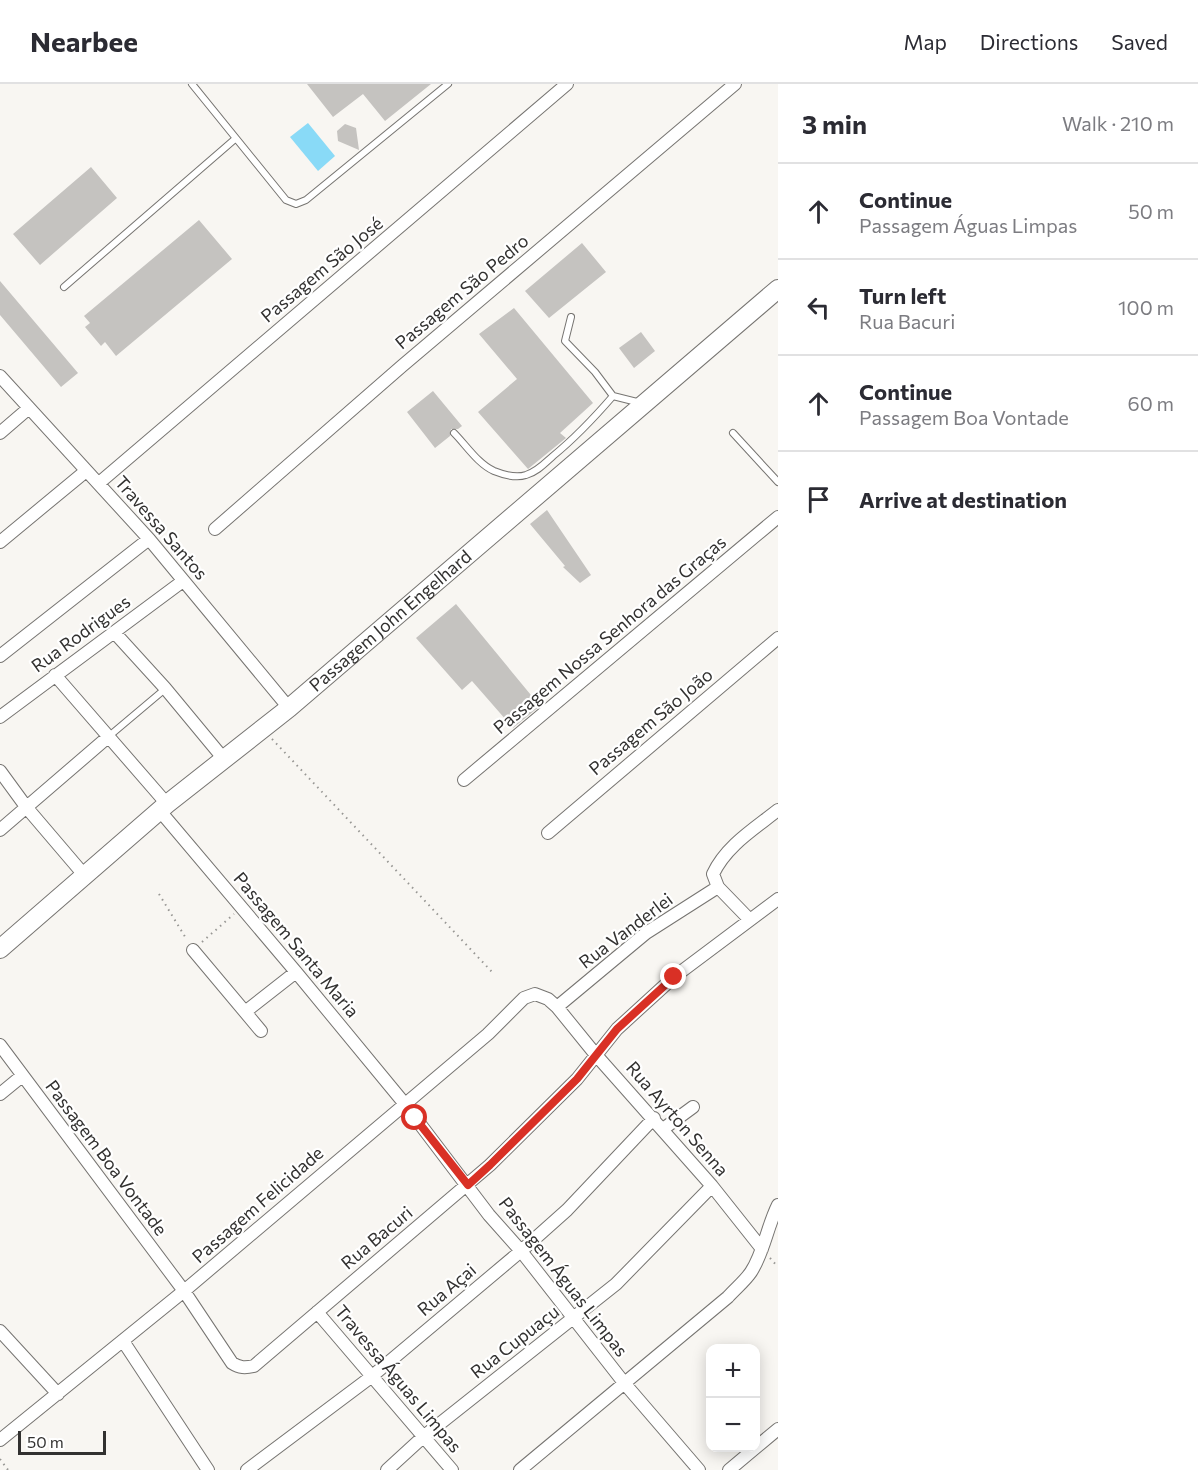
<!DOCTYPE html>
<meta charset="utf-8">
<style>
:root{--surface:#fff;--page:#f7f7f7;--text:#2b2b33;--muted:#7c7c81;--line:#e1e1e2}
body{margin:0;font-family:Commissioner,sans-serif;background:var(--page);color:var(--text)}
.controls{position:absolute;right:18px;bottom:18px;display:grid;overflow:hidden;border-radius:12px;box-shadow:0 3px 15px #0003}
.controls button{width:54px;height:54px;display:grid;place-items:center;padding:0;border:0;border-bottom:2px solid var(--line);background:var(--surface);color:var(--text);font:30px sans-serif}
.scale{position:absolute;left:18px;bottom:15px;width:88px;box-sizing:border-box;padding-left:6px;border:3px solid #323130;border-top:0;font-size:16px;line-height:21px;white-space:nowrap;color:#323130;-webkit-text-stroke:4px #fff;paint-order:stroke}
.stop{position:absolute;width:18px;height:18px;margin:-14px;border:4px solid #d93025;border-radius:50%;background:#fff}
.stop.end{background:#d93025;border-color:#fff;box-shadow:0 2px 6px #0008}
.list{margin:0;padding:0;list-style:none}
h2{display:flex;justify-content:space-between;align-items:center;height:78px;margin:0;padding:0 24px;font-size:26px}
h2 small{font-size:20px;font-weight:400;color:var(--muted)}
.list li{display:grid;grid-template-columns:39px 1fr auto;gap:18px;align-items:center;box-sizing:border-box;height:96px;padding:0 24px;border-top:2px solid var(--line)}
.list b{display:block;font-size:22px;white-space:nowrap}
.list p{margin:0;font-size:20px;white-space:nowrap;color:var(--muted)}
.list em{font-size:20px;font-style:normal;color:var(--muted)}
.icon{flex:none;width:33px;height:33px;fill:none;stroke:currentColor;stroke-width:2;stroke-linecap:round;stroke-linejoin:round}
.map{position:relative;flex:none;width:778px;height:1386px;overflow:hidden}
header{display:flex;align-items:center;gap:36px;box-sizing:border-box;height:84px;padding:0 30px;background:var(--surface);border-bottom:2px solid var(--line)}
header strong{font-size:28px}
nav{display:flex;gap:33px;margin-inline-start:auto;font-size:21px}
main{display:flex}
aside{flex:1;background:var(--surface)}
.map>svg:first-child{display:block}
.water{fill:#89daf7}
.building{fill:#c5c3c0}
.lines{fill:none;stroke-linecap:round;stroke-linejoin:round}
.service-casing{stroke:#767471;stroke-width:8}
.minor-casing{stroke:#767471;stroke-width:14}
.secondary-casing{stroke:#767471;stroke-width:20}
.path{stroke:#989794;stroke-width:2;stroke-dasharray:1.5 4.5;stroke-linecap:butt}
.service{stroke:#fff;stroke-width:6}
.minor{stroke:#fff;stroke-width:12}
.secondary{stroke:#fff;stroke-width:18}
.route{stroke:#d93025;stroke-width:8}
.labels{text-anchor:middle;stroke-width:4.5;stroke-linejoin:round;paint-order:stroke}
.street-label{font-size:18px;fill:#323130;stroke:#fff}
</style>
<header>
<strong>Nearbee</strong>
<nav><a>Map</a><a>Directions</a><a>Saved</a></nav>
</header>
<main>
<div class="map">
<svg width="778" height="1386" viewBox="0 0 778 1386">
<rect width="100%" height="100%" fill="#f8f6f2"/>
<!-- water -->
<path class="water" d="M 308,39 L 335,72 L 318,87 L 290,53 Z"/>
<!-- building -->
<path class="building" d="M 307,0 L 431,0 L 385,37 L 363,10 L 333,33 Z
M 345,40 L 356,44 L 359,66 L 338,57 L 337,47 Z
M 91,83 L 117,114 L 40,181 L 13,150 Z
M 199,136 L 232,175 L 116,272 L 105,258 L 101,262 L 85,243 L 90,239 L 84,232 Z
M 582,159 L 606,188 L 549,234 L 525,207 Z
M 0,197 L 78,289 L 61,303 L 0,231 Z
M 514,224 L 593,319 L 560,349 L 566,354 L 528,385 L 478,328 L 517,295 L 479,250 Z
M 641,248 L 655,267 L 634,284 L 619,264 Z
M 433,307 L 462,342 L 458,345 L 451,345 L 450,352 L 435,364 L 407,328 Z
M 547,426 L 591,491 L 580,499 L 563,483 L 565,482 L 530,440 Z
M 456,520 L 540,622 L 513,644 L 472,597 L 462,606 L 416,554 Z"/>
<g class="lines">
<defs>
<path id="service" d="M 192,0 L 286,116 L 296,120 L 306,116 L 448,0
M 64,203 L 235,55
M 571,233 L 565,257 L 595,288 L 613,312 L 641,319
M 454,349 C 466,361 478,380 494,387 C 504,391 517,394 526,391 C 537,388 545,379 553,372 C 575,354 594,334 613,312
M 733,349 L 778,398
M 108,653 L 165,605"/>
<path id="minor" d="M 0,292 L 149,455 L 289,624
M 0,349 L 29,324
M 99,399 L 567,0
M 215,445 L 402,282 L 735,0
M 0,458 L 86,387
M 114,548 L 165,604 L 223,674
M 0,572 L 149,455
M 55,591 L 167,720
M 0,633 L 183,497
M 0,687 L 27,724 L 85,792
M 464,696 L 778,433
M 160,727 L 296,888 L 404,1019 L 489,1131 L 521,1167 L 625,1300 L 699,1386
M 0,746 L 108,653
M 548,749 L 778,554
M 750,836 L 718,803 L 713,790 C 726,762 754,745 778,726
M 193,866 L 261,947
M 557,923 L 646,849 L 718,803
M 245,928 L 296,888
M 0,961 L 184,1207 L 232,1279 C 240,1284 245,1284 254,1282 L 490,1081 L 577,995 L 617,945 L 674,893 L 778,815
M 0,1010 L 22,992
M 663,1045 L 693,1023
M 317,1228 L 452,1386
M 0,1247 L 58,1310
M 123,1257 L 208,1386
M 0,1356 L 184,1207 L 488,950 L 524,914 L 535,910 L 548,915 L 557,923 L 596,971 L 712,1102 L 762,1165
M 247,1386 L 371,1293 L 521,1167 L 567,1126 L 654,1034
M 387,1386 L 423,1353 L 616,1200 L 712,1102
M 520,1386 L 728,1213 C 735,1205 745,1197 751,1188 C 764,1168 767,1143 778,1121
M 729,1386 L 778,1345"/>
<g id="secondary">
<path id="s1" d="M 0,865 L 167,720 L 289,624 L 778,205"/>
</g>
</defs>
<!-- service casing -->
<use href="#service" class="service-casing"/>
<!-- minor casing -->
<use href="#minor" class="minor-casing"/>
<!-- secondary casing -->
<use href="#secondary" class="secondary-casing"/>
<!-- path -->
<path class="path" d="M 272,655 L 493,889
M 159,810 L 187,856
M 202,858 L 234,830
M 770,1174 L 778,1183
M 0,1375 L 8,1386"/>
<!-- service -->
<use href="#service" class="service"/>
<!-- minor -->
<use href="#minor" class="minor"/>
<!-- secondary -->
<use href="#secondary" class="secondary"/>
</g>
<g class="lines">
<!-- route -->
<path class="route" d="M 415,1034 L 468,1101 L 490,1081 L 577,995 L 617,945 L 674,893"/>
</g>
<g class="labels">
<!-- street labels -->
<g class="street-label">
<text transform="translate(322 186) rotate(-40)" y="6">Passagem São José</text>
<text transform="translate(462 208) rotate(-40)" y="6">Passagem São Pedro</text>
<text transform="translate(161 444) rotate(49)" y="6">Travessa Santos</text>
<text dy="6" stroke="none"><textPath href="#s1" startOffset="510">Passagem John Engelhard</textPath></text>
<text transform="translate(81 550) rotate(-36)" y="6">Rua Rodrigues</text>
<text transform="translate(610 551) rotate(-40)" y="6">Passagem Nossa Senhora das Graças</text>
<text transform="translate(651 638) rotate(-40)" y="6">Passagem São João</text>
<text transform="translate(626 847) rotate(-37)" y="6">Rua Vanderlei</text>
<text transform="translate(296 861) rotate(50)" y="6">Passagem Santa Maria</text>
<text transform="translate(677 1035) rotate(49)" y="6">Rua Ayrton Senna</text>
<text transform="translate(106 1074) rotate(53)" y="6">Passagem Boa Vontade</text>
<text transform="translate(258 1121) rotate(-41)" y="6">Passagem Felicidade</text>
<text transform="translate(377 1154) rotate(-40)" y="6">Rua Bacuri</text>
<text transform="translate(563 1193) rotate(52)" y="6">Passagem Águas Limpas</text>
<text transform="translate(447 1206) rotate(-40)" y="6">Rua Açai</text>
<text transform="translate(515 1258) rotate(-38)" y="6">Rua Cupuaçu</text>
<text transform="translate(398 1295) rotate(50)" y="6">Travessa Águas Limpas</text>
</g>
</g>
</svg>
<div class="controls">
<button>+</button>
<button>−</button>
</div>
<div class="scale">50 m</div>
<div class="stop" style="left:415px;top:1034px"></div>
<div class="stop end" style="left:674px;top:893px"></div>
</div>
<aside>
<h2>3 min<small>Walk · 210 m</small></h2>
<ul class="list">
<li><svg class="icon" aria-label="ahead" viewBox="0 0 24 24"><path d="M12 20V5M6 11l6-6 6 6"/></svg><div><b>Continue</b><p>Passagem Águas Limpas</p></div><em>50 m</em></li>
<li><svg class="icon" aria-label="left" viewBox="0 0 24 24"><path d="M17 20v-9H6M10 6l-5 5 5 5"/></svg><div><b>Turn left</b><p>Rua Bacuri</p></div><em>100 m</em></li>
<li><svg class="icon" aria-label="ahead" viewBox="0 0 24 24"><path d="M12 20V5M6 11l6-6 6 6"/></svg><div><b>Continue</b><p>Passagem Boa Vontade</p></div><em>60 m</em></li>
<li><svg class="icon" aria-label="arrive" viewBox="0 0 24 24"><path d="M6 21V4h12l-3 4 3 4H6"/></svg><div><b>Arrive at destination</b></div></li>
</ul>
</aside>
</main>
